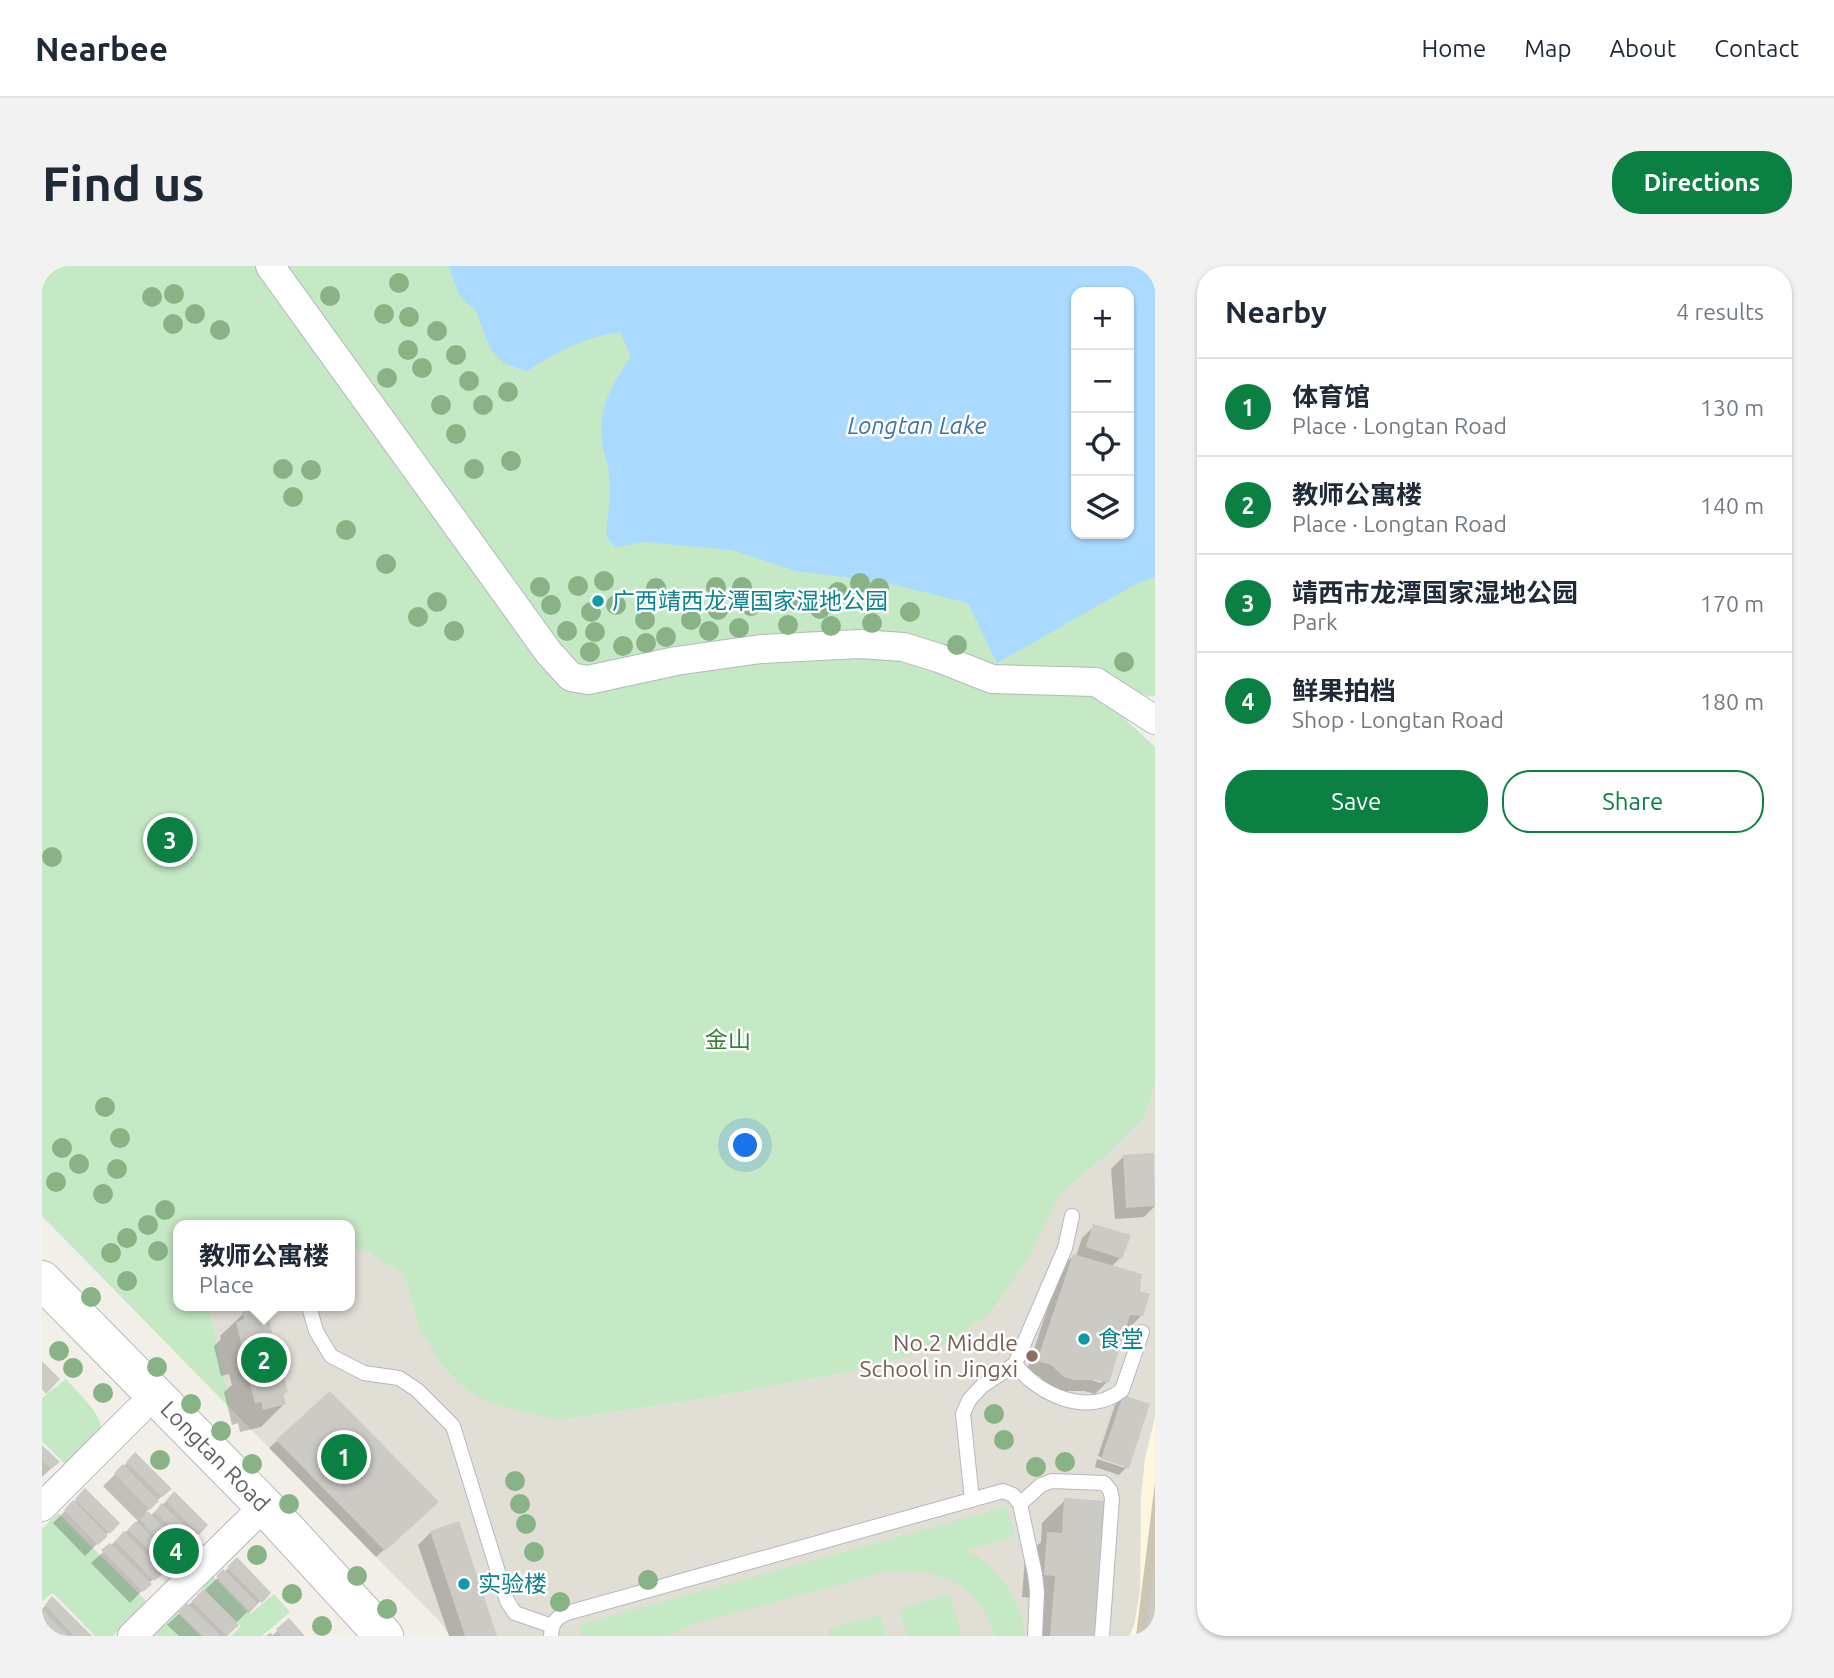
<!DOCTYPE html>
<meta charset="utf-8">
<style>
:root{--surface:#fff;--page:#f2f2f3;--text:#1f2937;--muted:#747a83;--line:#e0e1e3;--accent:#0b8043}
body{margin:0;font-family:Ubuntu,"Noto Sans SC",sans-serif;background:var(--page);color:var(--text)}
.controls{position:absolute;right:21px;top:21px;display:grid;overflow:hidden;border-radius:14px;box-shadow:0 2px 5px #0004}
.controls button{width:63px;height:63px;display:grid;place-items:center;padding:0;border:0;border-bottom:2px solid var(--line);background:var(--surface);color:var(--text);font:35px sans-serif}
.you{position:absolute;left:704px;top:880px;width:24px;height:24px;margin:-18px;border:5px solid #fff;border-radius:50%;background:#1a73e8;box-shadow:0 0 0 10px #1a73e833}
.badge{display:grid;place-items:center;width:46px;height:46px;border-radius:50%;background:var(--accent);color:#fff;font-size:23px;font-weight:700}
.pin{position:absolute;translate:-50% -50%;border:4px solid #fff;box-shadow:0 2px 7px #0006}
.popup{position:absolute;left:131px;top:954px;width:182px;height:91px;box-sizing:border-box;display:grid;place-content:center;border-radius:14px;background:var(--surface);filter:drop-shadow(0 2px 5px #0005);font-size:23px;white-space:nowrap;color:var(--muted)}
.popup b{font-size:26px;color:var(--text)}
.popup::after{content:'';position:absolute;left:50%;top:100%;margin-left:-14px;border:14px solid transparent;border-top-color:var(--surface)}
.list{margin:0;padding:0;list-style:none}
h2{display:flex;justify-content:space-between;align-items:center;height:91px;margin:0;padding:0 28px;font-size:30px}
h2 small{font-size:23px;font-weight:400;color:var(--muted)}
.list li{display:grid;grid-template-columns:46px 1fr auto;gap:21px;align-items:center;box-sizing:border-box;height:98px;padding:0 28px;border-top:2px solid var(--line)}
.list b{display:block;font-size:26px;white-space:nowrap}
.list p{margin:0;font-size:23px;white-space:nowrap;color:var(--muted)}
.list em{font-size:23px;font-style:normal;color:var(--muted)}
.actions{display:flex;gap:14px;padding:21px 28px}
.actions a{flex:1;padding:16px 0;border:2px solid var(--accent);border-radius:28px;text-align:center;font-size:24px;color:var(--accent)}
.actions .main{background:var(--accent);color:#fff}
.icon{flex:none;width:38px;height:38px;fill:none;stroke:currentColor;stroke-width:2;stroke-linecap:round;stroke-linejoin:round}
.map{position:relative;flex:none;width:1113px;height:1370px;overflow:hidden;border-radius:28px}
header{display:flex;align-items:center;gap:42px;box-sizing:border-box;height:98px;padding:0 35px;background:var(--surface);border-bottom:2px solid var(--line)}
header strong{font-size:33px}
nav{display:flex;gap:38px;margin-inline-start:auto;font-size:24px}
.intro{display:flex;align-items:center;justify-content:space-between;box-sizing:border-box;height:168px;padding:0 42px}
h1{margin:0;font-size:49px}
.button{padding:18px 32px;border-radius:28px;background:var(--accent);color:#fff;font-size:24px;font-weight:700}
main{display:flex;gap:42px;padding:0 42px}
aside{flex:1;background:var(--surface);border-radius:28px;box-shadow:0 2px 5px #0004}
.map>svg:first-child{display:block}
.commercial{fill:#fef7e0}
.education{fill:#e1ded6}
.green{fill:#c5e8c5;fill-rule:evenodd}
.water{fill:#aadaff;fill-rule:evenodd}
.shadow{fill:#0003;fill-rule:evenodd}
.building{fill:#cccac5}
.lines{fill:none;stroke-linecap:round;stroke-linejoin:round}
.lane-casing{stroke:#b5b8bc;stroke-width:16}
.street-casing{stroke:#b5b8bc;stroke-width:30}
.secondary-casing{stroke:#b6babf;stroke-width:40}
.lane{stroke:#fff;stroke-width:14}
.street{stroke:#fff;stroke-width:28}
.secondary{stroke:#fff;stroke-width:38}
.tree{fill:#89b387}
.culture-dot{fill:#0f9aa8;stroke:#fff;stroke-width:2.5}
.education-dot{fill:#8d6e63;stroke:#fff;stroke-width:2.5}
.labels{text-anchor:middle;stroke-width:5;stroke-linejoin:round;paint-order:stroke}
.culture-label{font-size:23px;fill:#0d838f;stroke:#fff;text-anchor:start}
.park-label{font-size:23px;fill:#348238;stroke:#fff}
.education-label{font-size:23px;fill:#785e54;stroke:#fff;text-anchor:end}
.street-label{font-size:23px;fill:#5f6368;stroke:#fff}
.water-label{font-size:24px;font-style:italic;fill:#4174aa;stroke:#fff}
</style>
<header>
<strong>Nearbee</strong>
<nav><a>Home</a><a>Map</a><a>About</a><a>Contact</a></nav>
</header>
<div class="intro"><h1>Find us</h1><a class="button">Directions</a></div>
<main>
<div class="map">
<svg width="1113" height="1370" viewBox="0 0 1113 1370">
<rect width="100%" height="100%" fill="#f1efe8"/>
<!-- commercial -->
<path class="commercial" d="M 1113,1151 L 1113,1370 L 1087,1370 L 1092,1359 L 1098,1325 L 1099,1231 L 1103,1192 Z"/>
<!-- education -->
<path class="education" d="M 1113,819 L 1113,1151 L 1103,1192 L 1099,1231 L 1098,1325 L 1092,1359 L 1087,1370 L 408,1370 L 399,1357 L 188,1142 L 167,1040 L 308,1040 L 308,987 L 321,983 L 362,1008 L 378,1064 L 518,1154 L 652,1134 L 817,1104 L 988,989 L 1019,927 L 1059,894 L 1101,854 Z"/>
<!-- green -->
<path class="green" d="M 0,0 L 1113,0 L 1113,430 L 1042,426 L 1068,439 L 1113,481 L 1113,819 L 1101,854 L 1059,894 L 1019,927 L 988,989 L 947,1048 L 899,1080 L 817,1104 L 652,1134 L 518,1154 L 450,1138 L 422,1122 L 400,1099 L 378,1064 L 362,1008 L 321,983 L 308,987 L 308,959 L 136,959 L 136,1040 L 167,1040 L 188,1142 L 0,950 ZM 1034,26 L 1087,26 L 1087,268 L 1034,268 Z
M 24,1113 C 34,1125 62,1149 59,1165 L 24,1199 L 0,1175 L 0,1132 Z
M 965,1241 L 973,1270 L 924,1284 C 956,1301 980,1334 983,1370 L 953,1370 C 936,1315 896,1302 843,1306 L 649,1359 L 626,1370 L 540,1370 L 537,1359 Z
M 16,1247 L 106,1337 L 71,1370 L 53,1370 L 11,1327 L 0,1335 L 0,1263 Z
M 170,1309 L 208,1348 L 232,1328 L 248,1346 L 220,1370 L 189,1370 L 199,1360 L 159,1320 Z
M 908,1328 L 920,1370 L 865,1370 L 858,1343 Z
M 133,1344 L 159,1370 L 107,1370 Z
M 838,1349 L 844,1370 L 788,1370 L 786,1363 Z"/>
<!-- water -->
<path class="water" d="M 407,0 L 1113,0 L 1113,311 L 1094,318 L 955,397 L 926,337 L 842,316 L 754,305 L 690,284 L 602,276 L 574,281 L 564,270 C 566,250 569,230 567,210 C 567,200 563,192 561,183 C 554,145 568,121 589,91 L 578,66 C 545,70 513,87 485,105 L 461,97 L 449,84 L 434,45 L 417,29 ZM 1034,26 L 1087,26 L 1087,268 L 1034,268 Z"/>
<!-- shadow -->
<path class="shadow" d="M 1110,889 L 1113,940 L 1102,951 L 1073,953 L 1069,903 L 1081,891 Z
M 1052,960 L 1078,992 L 1069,1001 L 1099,1050 L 1087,1062 L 1083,1061 L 1065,1116 L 1053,1128 L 1042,1125 L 1018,1125 L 1010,1122 L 997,1110 L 984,1107 L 1019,1002 L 1031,990 L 1034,990 L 1040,972 ZM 1046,1113 L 1060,1113 L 1060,1117 Z
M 201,1048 L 228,1066 L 224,1070 L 235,1113 L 244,1126 L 240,1130 L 242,1138 L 219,1161 L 198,1166 L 196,1157 L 190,1159 L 182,1126 L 190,1119 L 187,1108 L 179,1110 L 172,1080 L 179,1073 L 178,1070 Z
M 1081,1131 L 1085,1201 L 1077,1209 L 1053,1201 L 1055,1193 L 1083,1202 L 1083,1199 L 1056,1190 L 1073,1139 Z
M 235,1175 L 387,1244 L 334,1291 L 227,1182 Z
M 0,1181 L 16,1196 L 0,1211 Z
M 93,1189 L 127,1223 L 104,1246 L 108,1250 L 132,1228 L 164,1259 L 88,1337 L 49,1297 L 96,1255 L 61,1220 Z
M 1113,1216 L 1113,1370 L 1094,1370 Z
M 43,1225 L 76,1257 L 43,1290 L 11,1257 Z
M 1023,1234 L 1052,1370 L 988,1370 L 991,1332 L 980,1331 L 983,1291 L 999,1276 L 1000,1257 Z
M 416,1258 L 454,1370 L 407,1370 L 376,1279 L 388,1267 Z
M 195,1294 L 226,1327 L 207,1347 L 205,1346 L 193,1358 L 194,1359 L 184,1370 L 137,1370 L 125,1359 Z
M 10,1333 L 48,1370 L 0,1370 L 0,1343 Z
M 247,1354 L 260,1370 L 224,1370 L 228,1367 L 231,1369 Z"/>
<!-- building -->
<path class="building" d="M 1112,887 L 1113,940 L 1084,942 L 1081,889 Z
M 1051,958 L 1089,969 L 1080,993 L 1044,981 Z
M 1031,988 L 1100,1008 L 1098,1025 L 1108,1028 L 1101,1050 L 1088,1049 L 1067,1117 L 1054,1114 L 1031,1114 L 1022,1111 L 1009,1099 L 995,1095 Z
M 218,1042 L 220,1049 L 226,1047 L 230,1067 L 225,1068 L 236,1111 L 242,1110 L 246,1126 L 241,1128 L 244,1138 L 221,1144 L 219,1136 L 213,1137 L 204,1102 L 213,1099 L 210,1087 L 202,1089 L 194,1056 L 202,1053 L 200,1046 Z
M 0,1095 L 18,1113 L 4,1128 L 0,1123 Z
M 288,1125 L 397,1236 L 343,1285 L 234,1174 Z
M 1081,1129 L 1108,1138 L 1087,1202 L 1059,1193 Z
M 0,1179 L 18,1196 L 9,1203 L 0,1194 Z
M 93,1186 L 130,1223 L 120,1231 L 84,1196 Z
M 81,1198 L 117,1235 L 108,1244 L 72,1207 Z
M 43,1222 L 78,1257 L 68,1268 L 33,1233 Z
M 132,1225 L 166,1259 L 157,1269 L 124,1235 Z
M 1022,1232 L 1064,1235 L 1053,1370 L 1008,1370 L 1013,1310 L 1002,1309 L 1005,1266 L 1020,1267 Z
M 31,1234 L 66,1270 L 56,1279 L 22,1244 Z
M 119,1237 L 155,1271 L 145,1278 L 113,1246 Z
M 106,1245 L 144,1284 L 134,1294 L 98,1253 Z
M 94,1255 L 133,1295 L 125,1304 L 86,1263 Z
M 417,1255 L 455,1370 L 423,1370 L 388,1265 Z
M 82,1265 L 122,1307 L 112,1315 L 73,1275 Z
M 68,1277 L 110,1318 L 101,1326 L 59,1284 Z
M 195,1291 L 229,1327 L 220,1337 L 185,1301 Z
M 181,1303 L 216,1338 L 207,1345 L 174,1310 Z
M 1111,1307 L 1113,1370 L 1104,1370 Z
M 161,1323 L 197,1359 L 185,1370 L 150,1335 Z
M 10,1330 L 50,1370 L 32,1370 L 3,1339 Z
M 145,1337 L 179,1370 L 161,1370 L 136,1346 Z
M 0,1343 L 26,1370 L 10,1370 L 0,1359 Z
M 247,1352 L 263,1370 L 240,1370 L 234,1363 Z"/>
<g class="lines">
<defs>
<path id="lane" d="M 268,1044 L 274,1065 L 289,1090 L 322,1107 L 357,1112 L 375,1124 L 411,1160 L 465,1335 L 473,1347 L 510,1360
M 973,1098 C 995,1128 1046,1152 1080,1124 L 1100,1066
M 930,1234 L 921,1148 L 927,1134 L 940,1120 L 973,1098 L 1023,982 L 1030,950
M 978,1238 L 999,1219 L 1010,1215 L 1062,1217 L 1068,1224 L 1070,1232 L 1060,1370
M 509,1370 C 510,1357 513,1352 525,1347 L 961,1225 L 971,1229 L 978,1238 L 993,1308 L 995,1326 L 993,1370"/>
<path id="street" d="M 228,0 L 507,387 L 529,411 L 546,414 L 634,395 L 719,383 L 818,378 L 861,381 L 897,392 L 950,413 L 1054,416 L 1113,454
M 0,1241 L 96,1145
M 90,1370 L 207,1255"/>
<g id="secondary">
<path id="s1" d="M 0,1014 L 229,1247 L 342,1370"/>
</g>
</defs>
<!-- lane casing -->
<use href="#lane" class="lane-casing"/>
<!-- street casing -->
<use href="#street" class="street-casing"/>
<!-- secondary casing -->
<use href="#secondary" class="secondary-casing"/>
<!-- lane -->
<use href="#lane" class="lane"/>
<!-- street -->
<use href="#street" class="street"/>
<!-- secondary -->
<use href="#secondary" class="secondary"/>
</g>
<!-- trees -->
<g class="tree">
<circle cx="357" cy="17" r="10"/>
<circle cx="132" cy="28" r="10"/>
<circle cx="288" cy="30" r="10"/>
<circle cx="110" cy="31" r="10"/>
<circle cx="153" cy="48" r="10"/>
<circle cx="342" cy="48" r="10"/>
<circle cx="367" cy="51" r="10"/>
<circle cx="131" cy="58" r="10"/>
<circle cx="178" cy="64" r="10"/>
<circle cx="395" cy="65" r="10"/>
<circle cx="366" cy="84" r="10"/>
<circle cx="414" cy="89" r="10"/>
<circle cx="380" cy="102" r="10"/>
<circle cx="345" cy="112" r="10"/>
<circle cx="427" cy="115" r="10"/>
<circle cx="466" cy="126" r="10"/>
<circle cx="399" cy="139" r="10"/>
<circle cx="441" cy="139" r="10"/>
<circle cx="414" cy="168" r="10"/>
<circle cx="469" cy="195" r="10"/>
<circle cx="241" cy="203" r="10"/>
<circle cx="432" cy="203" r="10"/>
<circle cx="269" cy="204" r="10"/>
<circle cx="251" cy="231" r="10"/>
<circle cx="304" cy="264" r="10"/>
<circle cx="344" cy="298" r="10"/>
<circle cx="562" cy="315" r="10"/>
<circle cx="818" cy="317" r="10"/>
<circle cx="536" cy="320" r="10"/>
<circle cx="498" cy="321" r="10"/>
<circle cx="674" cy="321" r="10"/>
<circle cx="700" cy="321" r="10"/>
<circle cx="614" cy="322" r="10"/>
<circle cx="837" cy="322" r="10"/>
<circle cx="796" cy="326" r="10"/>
<circle cx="634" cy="333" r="10"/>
<circle cx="755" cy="333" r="10"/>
<circle cx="728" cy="335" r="10"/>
<circle cx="395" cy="336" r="10"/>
<circle cx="509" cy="339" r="10"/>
<circle cx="574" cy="339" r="10"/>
<circle cx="709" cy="340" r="10"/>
<circle cx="778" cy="343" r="10"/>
<circle cx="676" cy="344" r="10"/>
<circle cx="549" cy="346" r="10"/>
<circle cx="868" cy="346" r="10"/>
<circle cx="376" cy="351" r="10"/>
<circle cx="603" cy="354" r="10"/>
<circle cx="649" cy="354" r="10"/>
<circle cx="830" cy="357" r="10"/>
<circle cx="746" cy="359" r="10"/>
<circle cx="789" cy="360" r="10"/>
<circle cx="697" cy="362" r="10"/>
<circle cx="412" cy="365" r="10"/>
<circle cx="525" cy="365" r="10"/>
<circle cx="667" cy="365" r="10"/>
<circle cx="553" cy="366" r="10"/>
<circle cx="624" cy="371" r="10"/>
<circle cx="604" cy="377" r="10"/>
<circle cx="915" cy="379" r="10"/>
<circle cx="581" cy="380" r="10"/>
<circle cx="548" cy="386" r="10"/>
<circle cx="1082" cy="396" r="10"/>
<circle cx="10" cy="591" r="10"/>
<circle cx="63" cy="841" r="10"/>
<circle cx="78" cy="872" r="10"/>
<circle cx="20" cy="882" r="10"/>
<circle cx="37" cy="898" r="10"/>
<circle cx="75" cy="903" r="10"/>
<circle cx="14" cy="916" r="10"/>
<circle cx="61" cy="928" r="10"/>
<circle cx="123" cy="944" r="10"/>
<circle cx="106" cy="959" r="10"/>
<circle cx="85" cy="972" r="10"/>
<circle cx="116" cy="985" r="10"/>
<circle cx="69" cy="987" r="10"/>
<circle cx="85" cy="1015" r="10"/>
<circle cx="49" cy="1031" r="10"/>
<circle cx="17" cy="1085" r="10"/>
<circle cx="115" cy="1101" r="10"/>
<circle cx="31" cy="1102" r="10"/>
<circle cx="61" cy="1127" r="10"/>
<circle cx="149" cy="1138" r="10"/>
<circle cx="952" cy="1148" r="10"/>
<circle cx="179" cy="1165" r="10"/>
<circle cx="962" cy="1174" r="10"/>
<circle cx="118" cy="1194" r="10"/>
<circle cx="1023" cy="1196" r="10"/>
<circle cx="210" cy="1198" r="10"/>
<circle cx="994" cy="1201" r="10"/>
<circle cx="473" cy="1215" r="10"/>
<circle cx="247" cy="1238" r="10"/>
<circle cx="478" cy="1238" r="10"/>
<circle cx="484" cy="1258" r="10"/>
<circle cx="492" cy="1286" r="10"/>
<circle cx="215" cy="1289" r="10"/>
<circle cx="315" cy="1310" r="10"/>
<circle cx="606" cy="1314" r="10"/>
<circle cx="250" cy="1328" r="10"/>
<circle cx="518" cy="1336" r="10"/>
<circle cx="345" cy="1343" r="10"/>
<circle cx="280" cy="1360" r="10"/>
</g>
<!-- markers -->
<g class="culture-dot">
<circle cx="556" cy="335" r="7"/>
<circle cx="1042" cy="1073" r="7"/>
<circle cx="422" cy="1318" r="7"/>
</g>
<circle class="education-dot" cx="990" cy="1090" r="7"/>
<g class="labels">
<!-- culture labels -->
<g class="culture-label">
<text x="570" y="343">广西靖西龙潭国家湿地公园</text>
<text x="1056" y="1081">食堂</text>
<text x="436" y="1326">实验楼</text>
</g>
<!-- park labels -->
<g class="park-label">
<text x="686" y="782">金山</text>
</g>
<!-- education labels -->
<g class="education-label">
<text x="976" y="1085">No.2 Middle<tspan x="976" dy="26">School in Jingxi</tspan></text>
</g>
<!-- street labels -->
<g class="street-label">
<text dy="8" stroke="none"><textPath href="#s1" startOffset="247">Longtan Road</textPath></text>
</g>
<!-- water labels -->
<g class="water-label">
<text x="875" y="168">Longtan Lake</text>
</g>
</g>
</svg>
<div class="controls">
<button>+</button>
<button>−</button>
<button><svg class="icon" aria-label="locate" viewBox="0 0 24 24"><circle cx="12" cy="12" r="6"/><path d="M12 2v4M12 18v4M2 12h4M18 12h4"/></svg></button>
<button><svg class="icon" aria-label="layers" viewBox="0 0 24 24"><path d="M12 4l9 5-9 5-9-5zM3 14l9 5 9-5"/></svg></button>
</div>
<div class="you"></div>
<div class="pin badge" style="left:302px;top:1191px">1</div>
<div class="pin badge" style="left:222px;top:1094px">2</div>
<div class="popup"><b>教师公寓楼</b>Place</div>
<div class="pin badge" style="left:128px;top:574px">3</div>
<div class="pin badge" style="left:134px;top:1285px">4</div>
</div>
<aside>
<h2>Nearby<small>4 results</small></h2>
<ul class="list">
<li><span class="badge">1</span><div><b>体育馆</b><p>Place · Longtan Road</p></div><em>130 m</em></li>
<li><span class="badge">2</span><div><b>教师公寓楼</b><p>Place · Longtan Road</p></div><em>140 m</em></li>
<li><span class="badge">3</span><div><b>靖西市龙潭国家湿地公园</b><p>Park</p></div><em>170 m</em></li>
<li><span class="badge">4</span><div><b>鲜果拍档</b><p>Shop · Longtan Road</p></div><em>180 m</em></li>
</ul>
<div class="actions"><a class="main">Save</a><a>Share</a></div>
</aside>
</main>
